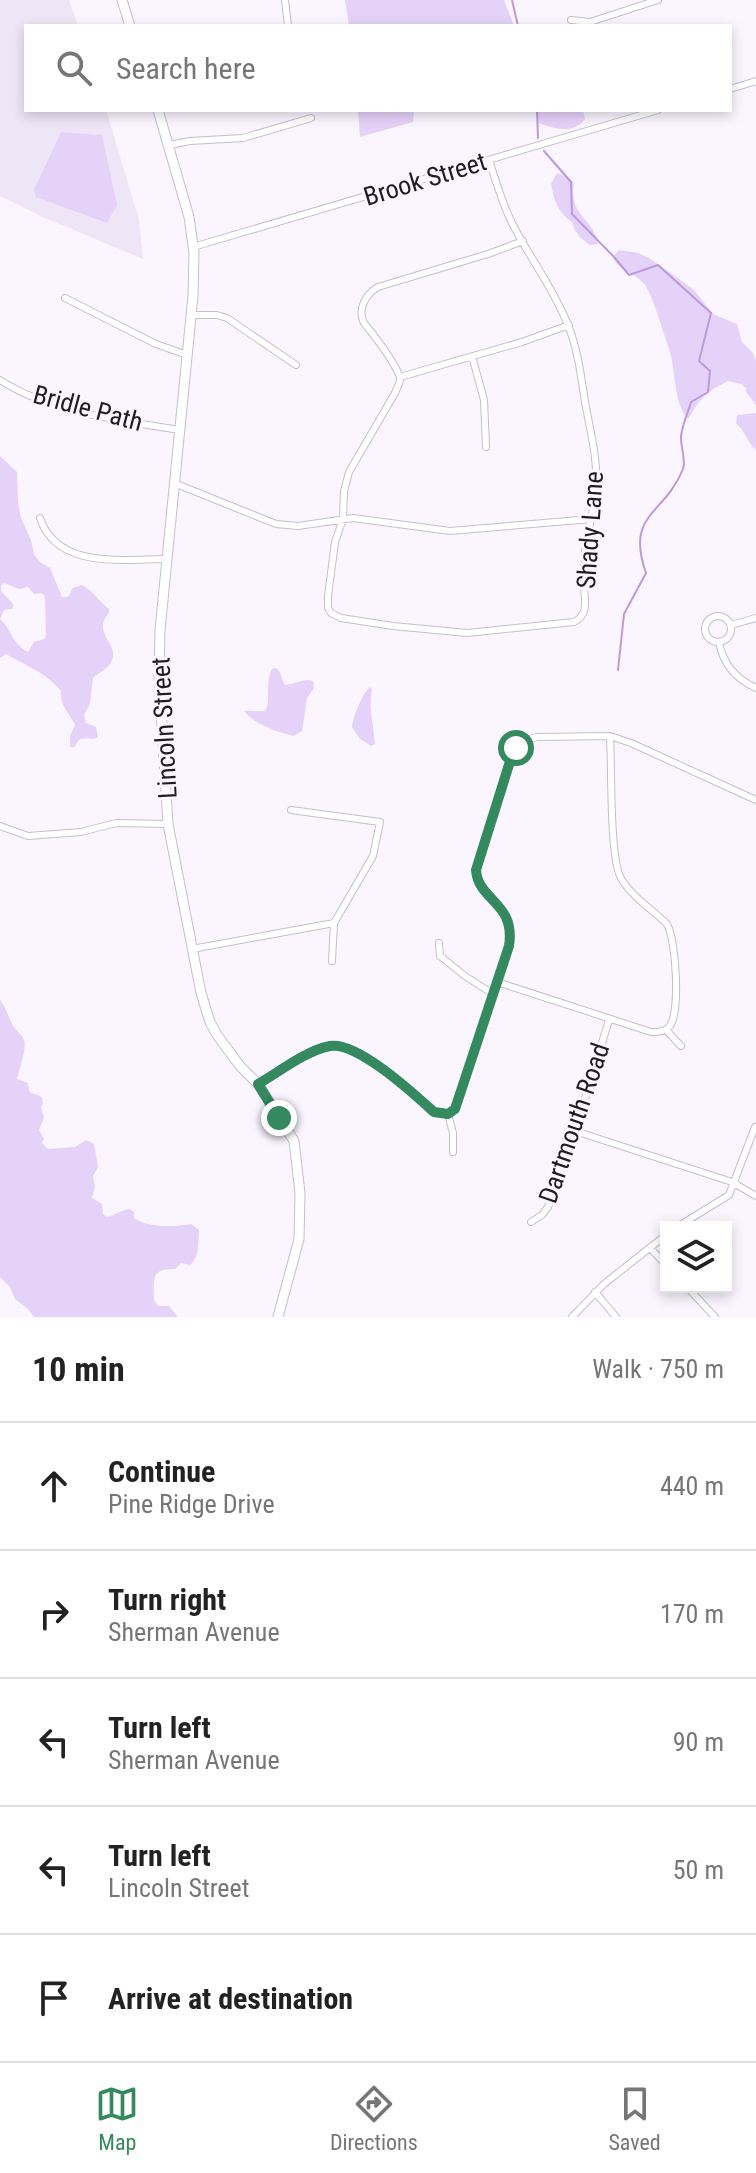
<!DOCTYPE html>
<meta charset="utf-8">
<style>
:root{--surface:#fff;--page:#f2f2f2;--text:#222;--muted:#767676;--line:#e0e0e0;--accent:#348a5e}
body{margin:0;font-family:"Roboto Condensed",sans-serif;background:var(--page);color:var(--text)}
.controls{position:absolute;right:24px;bottom:24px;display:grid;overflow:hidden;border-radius:0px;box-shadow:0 4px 12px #0003}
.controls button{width:72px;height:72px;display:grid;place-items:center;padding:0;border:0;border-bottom:2px solid var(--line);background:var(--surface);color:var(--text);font:40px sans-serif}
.stop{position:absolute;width:24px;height:24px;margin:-18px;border:6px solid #348a5e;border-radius:50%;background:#fff}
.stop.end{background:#348a5e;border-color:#fff;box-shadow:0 2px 8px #0008}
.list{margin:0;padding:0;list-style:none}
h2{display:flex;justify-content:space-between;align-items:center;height:104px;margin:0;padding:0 32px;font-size:34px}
h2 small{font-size:26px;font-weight:400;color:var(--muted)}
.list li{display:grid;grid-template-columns:52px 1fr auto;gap:24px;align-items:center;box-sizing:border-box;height:128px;padding:0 32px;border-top:2px solid var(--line)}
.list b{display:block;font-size:30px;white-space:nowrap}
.list p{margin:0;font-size:26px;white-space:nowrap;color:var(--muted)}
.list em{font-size:26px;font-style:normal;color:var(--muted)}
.icon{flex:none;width:44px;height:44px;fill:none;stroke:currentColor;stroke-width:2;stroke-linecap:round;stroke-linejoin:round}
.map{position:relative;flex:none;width:756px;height:1317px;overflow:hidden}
.search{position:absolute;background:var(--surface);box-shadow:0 4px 12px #0003;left:24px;right:24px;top:24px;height:88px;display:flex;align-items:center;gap:20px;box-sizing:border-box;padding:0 28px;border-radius:0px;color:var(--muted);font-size:30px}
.sheet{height:744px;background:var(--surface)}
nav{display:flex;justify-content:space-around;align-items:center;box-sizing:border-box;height:112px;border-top:2px solid var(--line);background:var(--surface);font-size:22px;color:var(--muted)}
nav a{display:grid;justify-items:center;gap:4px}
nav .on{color:var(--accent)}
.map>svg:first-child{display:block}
.built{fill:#eee6f6}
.green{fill:#e5d2f9;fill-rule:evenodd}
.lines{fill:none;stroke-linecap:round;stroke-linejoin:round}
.stream{stroke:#bd9add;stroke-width:2}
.street-casing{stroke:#c4c0c9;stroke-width:8}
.secondary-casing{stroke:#c4c0c9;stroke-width:11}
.street{stroke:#fff;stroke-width:6}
.secondary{stroke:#fff;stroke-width:9}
.route{stroke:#348a5e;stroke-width:10}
.labels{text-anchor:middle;stroke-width:6;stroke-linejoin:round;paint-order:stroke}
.street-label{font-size:26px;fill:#1e1c20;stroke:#faf5ff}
</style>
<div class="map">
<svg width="756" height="1317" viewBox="0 0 756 1317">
<rect width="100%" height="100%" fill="#faf5ff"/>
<!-- built -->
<path class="built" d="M 0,0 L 69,0 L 78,26 L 26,26 L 26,110 L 106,110 L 139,220 L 143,259 L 45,218 L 0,196 Z"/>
<!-- green -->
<path class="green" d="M 345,0 L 504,0 L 514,26 L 349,26 Z
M 358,110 L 414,110 L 413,122 L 360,137 Z
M 535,110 L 583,110 L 585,119 C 573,135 555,129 539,123 Z
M 61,132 L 102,135 L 117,205 L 107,223 L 36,197 L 34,190 Z
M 557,173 L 569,178 L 574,183 C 568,217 594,217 598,244 L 590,245 C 581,239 575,233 572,222 C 558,213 554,200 551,184 Z
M 619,250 L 638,253 L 649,258 L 693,289 L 713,314 L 737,324 L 742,342 L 753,353 L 756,361 L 756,405 L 746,392 L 746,388 L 741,384 L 728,381 C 704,393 701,398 688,419 C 673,403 676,369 669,349 C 662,329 655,302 645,285 C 637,273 619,272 613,257 Z
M 756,413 L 756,450 C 747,442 745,431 736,423 L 737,415 Z
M 0,456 L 17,472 L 18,502 L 21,518 L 31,540 L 34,554 L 40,562 L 50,568 L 62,597 L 68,597 L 73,588 L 82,585 C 93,591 99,601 109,609 L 109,613 C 91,634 119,642 112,660 C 109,669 99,672 93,678 L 90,704 L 84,715 L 86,723 L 96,727 L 98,737 C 89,743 81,731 75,747 L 70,747 L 70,736 L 75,725 C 70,714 59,704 61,691 C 46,672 26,666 6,654 L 0,658 ZM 4,583 L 19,589 L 28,587 L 34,594 L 41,593 L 45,596 L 46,635 L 44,639 L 34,642 L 28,652 C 9,641 14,632 0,619 L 4,610 L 12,609 L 14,605 L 1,591 L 1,586 Z
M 276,668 L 280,672 L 284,684 C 293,687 302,677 313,681 L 314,688 L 307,698 L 302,731 L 294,736 C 278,733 254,724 244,711 C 251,710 258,712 265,711 C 272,698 264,683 272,669 Z
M 370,687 L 372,690 C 368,708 374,726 375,744 L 371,746 L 360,739 L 352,727 C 353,717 362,694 370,687 Z
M 0,1000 C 6,1008 8,1015 12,1024 C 15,1030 22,1034 24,1040 C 27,1049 19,1069 17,1079 L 28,1083 L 29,1090 L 31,1093 L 38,1095 L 42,1098 L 43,1104 L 41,1107 L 44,1118 L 39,1130 L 44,1139 L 42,1143 L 48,1149 L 75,1147 L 86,1140 L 94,1144 L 98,1167 L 93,1176 L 95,1187 L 92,1198 L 102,1204 L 103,1214 L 107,1217 C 116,1215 120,1210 130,1209 L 134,1212 L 134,1218 C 148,1228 174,1227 191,1224 L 199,1230 C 198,1242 200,1257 190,1265 L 181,1263 L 175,1269 C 150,1268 154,1280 154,1300 L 158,1306 L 169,1306 L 178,1317 L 34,1317 L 29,1310 L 15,1299 L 10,1287 L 0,1277 Z"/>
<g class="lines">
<!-- stream -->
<path class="stream" d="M 512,0 L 518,26
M 537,110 L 538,138
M 544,151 L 571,182 L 572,214 L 614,257 L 629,275 L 658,265 L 711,313 L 699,361 L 710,371 L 708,392 L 691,402 C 688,413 681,427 681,438 C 681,448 686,460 683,469 C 664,516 625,513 646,573 L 624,614 L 618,670"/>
<defs>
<path id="street" d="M 285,0 L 288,26
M 571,20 L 590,22 L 658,0
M 730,89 L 756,81
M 169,145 L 190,141 L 243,138 L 311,118
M 489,160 C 496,181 502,203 512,223 C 529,257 554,289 568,325 C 578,350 581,376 585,402 C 590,430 598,459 596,487 C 595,510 586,532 585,554 C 585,564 584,574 584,585 C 584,599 590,614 574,622 L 467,633 L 393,626 L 341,618 L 331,613 L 328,608 L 328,596 L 335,542 L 343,519 L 344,491 L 349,472 L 395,393 L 400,381 L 400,377 L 522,342 L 569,325
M 193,247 L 658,110
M 65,298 L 156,344 L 187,355
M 191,315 L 217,315 L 227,318 L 296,365
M 472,356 L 484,400 L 486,447
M 400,377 C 394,362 385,350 375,337 C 372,332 366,327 363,321 C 358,308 366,294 378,287 L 488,254 L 523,241
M 0,380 C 51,413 120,420 179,430
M 174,483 L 276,524 L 298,526 L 353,518 L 450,531 L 591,519
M 40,518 C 57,570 124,559 167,559
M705 629a13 13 0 1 1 26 0a13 13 0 1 1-26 0Z
M 731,625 L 756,618
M 719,642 C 723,664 736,679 756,688
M 291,810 L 380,822 L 373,856 L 334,923 L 332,961
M 0,826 L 28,836 L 81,832 L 116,823 L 168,824
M 439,943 L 440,956 L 465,976 L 493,994
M 192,949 L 334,923
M 497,982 L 651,1032 C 658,1032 664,1032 669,1027 C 681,1014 676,939 667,924 C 652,909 633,898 622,880 C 609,862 612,764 610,736
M 666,1030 L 681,1046
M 258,1084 C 279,1072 307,1050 330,1046 C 357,1041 414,1094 434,1112 L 439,1114 L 448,1114 L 453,1133 L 453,1152
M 448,1114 L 455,1109 L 461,1093 L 509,946 C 516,902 478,901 476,870 L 512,755 L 523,741 L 537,737 L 610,736 L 631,743 L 756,800
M 575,1131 L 732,1182 L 756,1196
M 531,1222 L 542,1215 L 548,1207 L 575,1131 L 609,1020
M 677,1227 L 729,1195 L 755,1127
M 651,1249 L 666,1265
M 687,1287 L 715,1317
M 595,1292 L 616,1317
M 572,1317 L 604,1284 L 666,1235"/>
<path id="secondary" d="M 122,0 L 130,26
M 158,110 L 189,217 L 194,253 L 193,296 L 160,630 L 159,676 L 168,824 L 201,993 L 210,1022 L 217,1035 L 240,1066 L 258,1084 L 294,1141 L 300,1193 L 299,1239 L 278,1317"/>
</defs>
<!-- street casing -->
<use href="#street" class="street-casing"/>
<!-- secondary casing -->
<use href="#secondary" class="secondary-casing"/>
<!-- street -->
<use href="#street" class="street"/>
<!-- secondary -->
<use href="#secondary" class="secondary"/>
</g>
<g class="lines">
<!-- route -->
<path class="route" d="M 279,1118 L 258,1084 C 279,1072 307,1050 330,1046 C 357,1041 414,1094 434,1112 L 448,1114 L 455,1109 L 509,946 C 516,902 478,901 476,870 L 512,755 L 516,748"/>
</g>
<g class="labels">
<!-- street labels -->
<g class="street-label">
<text transform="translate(425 179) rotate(-17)" y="9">Brook Street</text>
<text transform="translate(88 408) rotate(15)" y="9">Bridle Path</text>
<text transform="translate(590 530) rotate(-86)" y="9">Shady Lane</text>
<text transform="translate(164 728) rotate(-93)" y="9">Lincoln Street</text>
<text transform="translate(574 1123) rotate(-71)" y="9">Dartmouth Road</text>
</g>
</g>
</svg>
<div class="controls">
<button><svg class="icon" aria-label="layers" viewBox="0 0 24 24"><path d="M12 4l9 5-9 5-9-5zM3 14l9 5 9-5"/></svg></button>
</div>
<div class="stop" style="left:516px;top:748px"></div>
<div class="stop end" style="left:279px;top:1118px"></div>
<div class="search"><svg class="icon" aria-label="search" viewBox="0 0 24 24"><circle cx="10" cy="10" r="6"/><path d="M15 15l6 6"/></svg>Search here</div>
</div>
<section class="sheet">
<h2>10 min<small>Walk · 750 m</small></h2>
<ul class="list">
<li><svg class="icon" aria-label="ahead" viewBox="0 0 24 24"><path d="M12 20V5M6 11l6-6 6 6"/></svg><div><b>Continue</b><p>Pine Ridge Drive</p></div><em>440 m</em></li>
<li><svg class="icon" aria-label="right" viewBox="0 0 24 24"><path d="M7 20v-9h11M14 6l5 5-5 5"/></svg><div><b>Turn right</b><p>Sherman Avenue</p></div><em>170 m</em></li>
<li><svg class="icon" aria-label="left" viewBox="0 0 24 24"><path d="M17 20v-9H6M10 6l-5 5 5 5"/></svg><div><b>Turn left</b><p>Sherman Avenue</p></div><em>90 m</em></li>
<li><svg class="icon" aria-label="left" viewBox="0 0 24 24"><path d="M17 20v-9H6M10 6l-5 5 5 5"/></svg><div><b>Turn left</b><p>Lincoln Street</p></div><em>50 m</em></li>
<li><svg class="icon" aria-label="arrive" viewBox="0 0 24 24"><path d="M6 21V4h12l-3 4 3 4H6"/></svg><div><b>Arrive at destination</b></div></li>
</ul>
</section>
<nav>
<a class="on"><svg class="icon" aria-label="map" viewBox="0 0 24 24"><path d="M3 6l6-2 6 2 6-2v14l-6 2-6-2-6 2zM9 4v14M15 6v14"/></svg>Map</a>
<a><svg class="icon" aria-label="directions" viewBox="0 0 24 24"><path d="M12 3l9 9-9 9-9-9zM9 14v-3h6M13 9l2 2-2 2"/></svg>Directions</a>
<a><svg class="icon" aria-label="saved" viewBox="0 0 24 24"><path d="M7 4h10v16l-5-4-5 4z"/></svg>Saved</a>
</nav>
